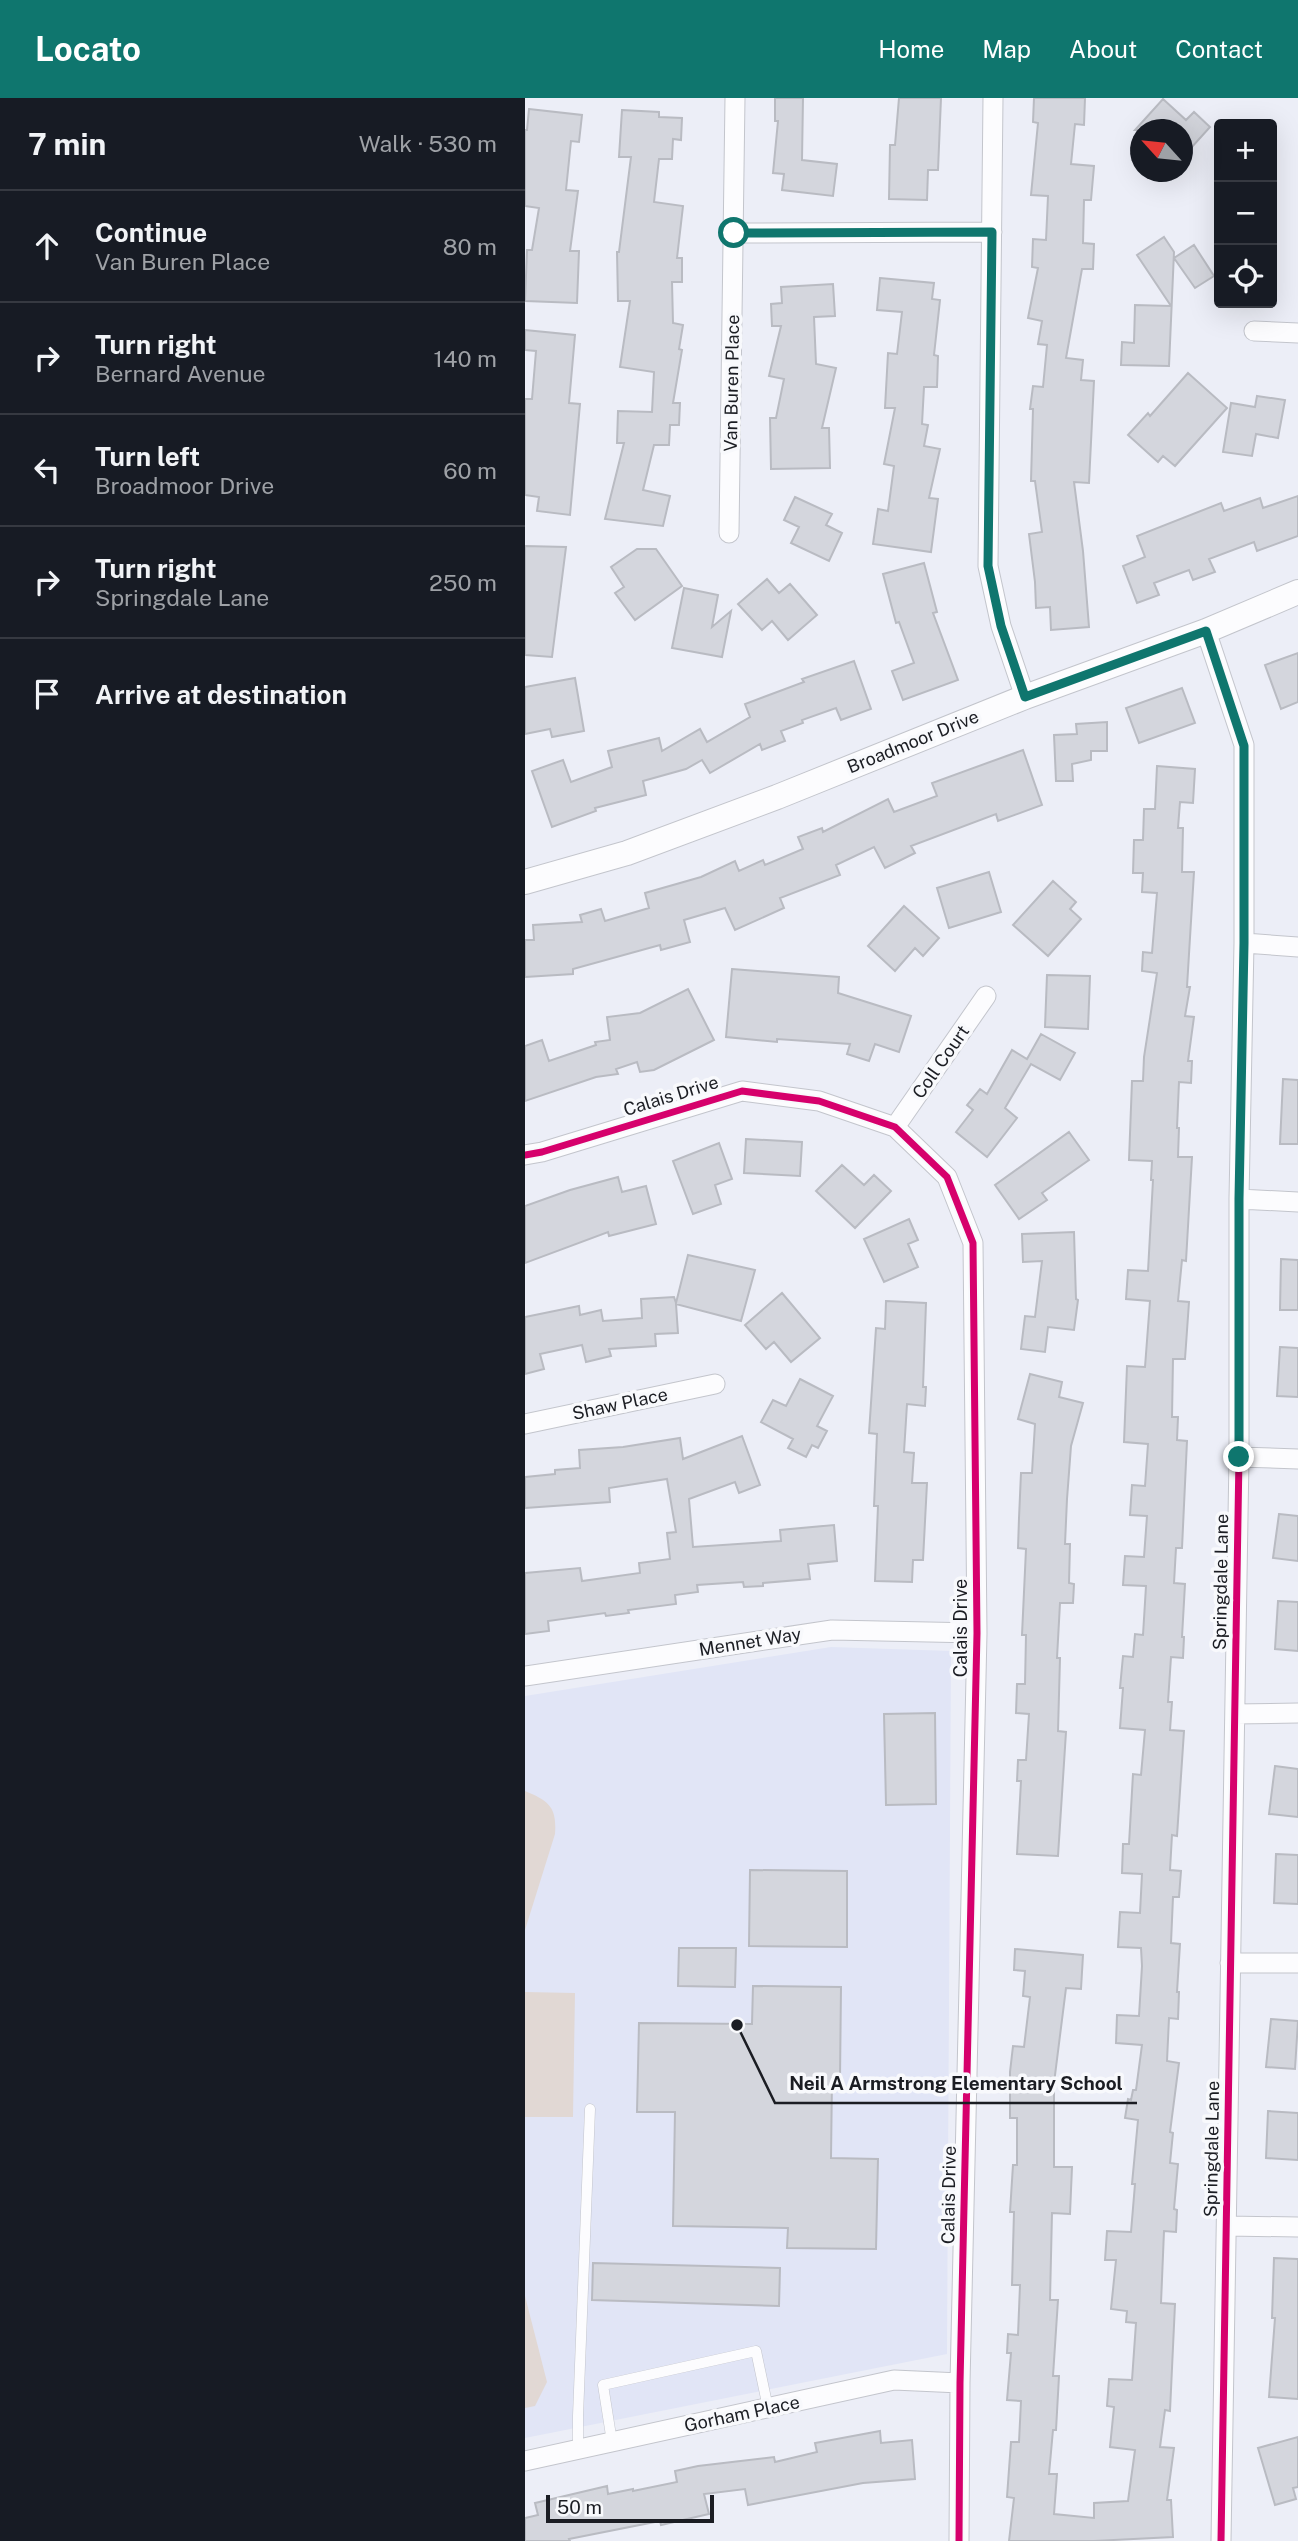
<!DOCTYPE html>
<meta charset="utf-8">
<style>
:root{--surface:#171b24;--page:#20242c;--text:#f1f3f6;--muted:#9ea1a6;--line:#363941;--accent:#0f766e}
body{margin:0;font-family:"Public Sans",sans-serif;background:var(--page);color:var(--text)}
.controls{position:absolute;right:21px;top:21px;display:grid;overflow:hidden;border-radius:7px;box-shadow:0 7px 28px #0002}
.controls button{width:63px;height:63px;display:grid;place-items:center;padding:0;border:0;border-bottom:2px solid var(--line);background:var(--surface);color:var(--text);font:35px sans-serif}
.compass{position:absolute;left:605px;top:21px;width:63px;height:63px;border-radius:50%;background:var(--surface);box-shadow:0 7px 28px #0002;rotate:297deg}
.scale{position:absolute;left:21px;bottom:18px;width:168px;box-sizing:border-box;padding-left:7px;border:4px solid #1b1d23;border-top:0;font-size:19px;line-height:24px;white-space:nowrap;color:#1b1d23;-webkit-text-stroke:5px #f8f9fc;paint-order:stroke}
.stop{position:absolute;width:21px;height:21px;margin:-16px;border:5px solid #0f766e;border-radius:50%;background:#fff}
.stop.end{background:#0f766e;border-color:#fff;box-shadow:0 2px 7px #0008}
.list{margin:0;padding:0;list-style:none}
h2{display:flex;justify-content:space-between;align-items:center;height:91px;margin:0;padding:0 28px;font-size:30px}
h2 small{font-size:23px;font-weight:400;color:var(--muted)}
.list li{display:grid;grid-template-columns:46px 1fr auto;gap:21px;align-items:center;box-sizing:border-box;height:112px;padding:0 28px;border-top:2px solid var(--line)}
.list b{display:block;font-size:26px;white-space:nowrap}
.list p{margin:0;font-size:23px;white-space:nowrap;color:var(--muted)}
.list em{font-size:23px;font-style:normal;color:var(--muted)}
.icon{flex:none;width:38px;height:38px;fill:none;stroke:currentColor;stroke-width:2;stroke-linecap:round;stroke-linejoin:round}
.map{position:relative;flex:none;width:773px;height:2443px;overflow:hidden}
header{display:flex;align-items:center;gap:42px;box-sizing:border-box;height:98px;padding:0 35px;background:var(--accent);color:#fff}
header strong{font-size:33px}
nav{display:flex;gap:38px;margin-inline-start:auto;font-size:24px}
main{display:flex}
aside{flex:1;background:var(--surface)}
.map>svg:first-child{display:block}
.built{fill:#e1e5f6}
.green{fill:#e1d8d4}
.building{fill:#d4d6dd;stroke:#b9bbc2;stroke-width:2}
.lines{fill:none;stroke-linecap:round;stroke-linejoin:round}
.service-casing{stroke:#c3c5cc;stroke-width:11}
.minor-casing{stroke:#c3c5cc;stroke-width:21}
.tertiary-casing{stroke:#c3c5cc;stroke-width:26}
.service{stroke:#fcfcfe;stroke-width:10}
.minor{stroke:#fcfcfe;stroke-width:19}
.tertiary{stroke:#fcfcfe;stroke-width:24}
.cycleway-casing{stroke:#f8f9fc;stroke-width:11}
.cycleway{stroke:#d6006c;stroke-width:7}
.route{stroke:#0f766e;stroke-width:9}
.labels{text-anchor:middle;stroke-width:7;stroke-linejoin:round;paint-order:stroke}
.street-label{font-size:18px;fill:#1b1d23;stroke:#f8f9fc}
.leader{fill:none;stroke:#1b1d23;stroke-width:2.5}
.callout-dot{fill:#1b1d23;stroke:#f8f9fc;stroke-width:2.5}
.callout-label{font-size:19px;text-anchor:middle;font-weight:bold;fill:#1b1d23;stroke:#f8f9fc;stroke-width:7;stroke-linejoin:round;paint-order:stroke}
</style>
<header>
<strong>Locato</strong>
<nav><a>Home</a><a>Map</a><a>About</a><a>Contact</a></nav>
</header>
<main>
<aside>
<h2>7 min<small>Walk · 530 m</small></h2>
<ul class="list">
<li><svg class="icon" aria-label="ahead" viewBox="0 0 24 24"><path d="M12 20V5M6 11l6-6 6 6"/></svg><div><b>Continue</b><p>Van Buren Place</p></div><em>80 m</em></li>
<li><svg class="icon" aria-label="right" viewBox="0 0 24 24"><path d="M7 20v-9h11M14 6l5 5-5 5"/></svg><div><b>Turn right</b><p>Bernard Avenue</p></div><em>140 m</em></li>
<li><svg class="icon" aria-label="left" viewBox="0 0 24 24"><path d="M17 20v-9H6M10 6l-5 5 5 5"/></svg><div><b>Turn left</b><p>Broadmoor Drive</p></div><em>60 m</em></li>
<li><svg class="icon" aria-label="right" viewBox="0 0 24 24"><path d="M7 20v-9h11M14 6l5 5-5 5"/></svg><div><b>Turn right</b><p>Springdale Lane</p></div><em>250 m</em></li>
<li><svg class="icon" aria-label="arrive" viewBox="0 0 24 24"><path d="M6 21V4h12l-3 4 3 4H6"/></svg><div><b>Arrive at destination</b></div></li>
</ul>
</aside>
<div class="map">
<svg width="773" height="2443" viewBox="0 0 773 2443">
<rect width="100%" height="100%" fill="#eceef7"/>
<!-- built -->
<path class="built" d="M 306,1549 L 426,1553 L 422,2256 L 0,2340 L 0,1598 Z"/>
<!-- green -->
<path class="green" d="M 0,1693 C 24,1703 32,1709 30,1736 L 0,1832 Z
M 0,1894 L 50,1895 L 48,2019 L 0,2019 Z
M 0,2198 L 22,2284 L 10,2308 L 0,2310 Z"/>
<!-- building -->
<path class="building" d="M 250,0 L 278,0 L 277,62 L 312,66 L 308,98 L 257,92 L 259,76 L 248,75 L 253,23 L 250,23 Z
M 374,0 L 416,0 L 413,72 L 403,72 L 402,102 L 364,101 L 365,47 L 370,47 Z
M 509,0 L 560,0 L 559,27 L 550,26 L 546,66 L 569,68 L 566,102 L 559,102 L 558,145 L 569,146 L 568,171 L 557,171 L 541,260 L 558,262 L 556,282 L 569,283 L 564,385 L 549,384 L 558,453 L 564,529 L 526,532 L 525,509 L 511,510 L 510,484 L 504,436 L 517,434 L 510,383 L 506,383 L 508,311 L 505,311 L 508,288 L 518,289 L 522,247 L 513,246 L 517,223 L 503,220 L 513,170 L 507,169 L 508,141 L 521,142 L 523,98 L 506,97 L 513,25 L 508,24 Z
M 638,1 L 661,22 L 669,14 L 685,29 L 657,60 L 657,32 L 610,32 Z
M 4,11 L 57,17 L 54,44 L 46,43 L 41,92 L 53,93 L 45,153 L 54,153 L 52,205 L 0,203 L 2,152 L 7,152 L 14,110 L 0,108 L 0,32 L 2,32 Z
M 97,12 L 134,14 L 134,19 L 157,20 L 156,42 L 148,41 L 147,61 L 134,61 L 129,104 L 158,108 L 152,160 L 157,160 L 157,184 L 147,184 L 148,225 L 158,227 L 154,251 L 157,252 L 148,305 L 155,305 L 154,327 L 145,327 L 144,347 L 129,347 L 118,392 L 145,398 L 138,428 L 80,421 L 99,345 L 92,345 L 93,313 L 127,314 L 129,274 L 95,269 L 105,203 L 93,203 L 92,154 L 94,154 L 106,59 L 94,59 Z
M 639,139 L 649,154 L 644,268 L 596,267 L 597,244 L 609,245 L 610,207 L 646,208 L 612,157 Z
M 669,147 L 689,178 L 670,190 L 649,160 Z
M 355,180 L 409,185 L 407,201 L 415,202 L 409,257 L 413,258 L 412,289 L 399,289 L 397,326 L 403,327 L 399,348 L 415,351 L 404,400 L 413,401 L 406,454 L 348,446 L 353,411 L 363,413 L 369,368 L 359,366 L 370,310 L 360,310 L 363,255 L 372,256 L 377,214 L 352,212 Z
M 308,186 L 310,218 L 289,219 L 291,266 L 311,270 L 297,330 L 304,330 L 305,370 L 246,371 L 245,320 L 251,320 L 259,281 L 244,278 L 256,228 L 247,228 L 246,206 L 257,205 L 256,189 Z
M 0,232 L 50,237 L 44,305 L 55,306 L 45,417 L 12,413 L 14,399 L 0,397 L 0,301 L 7,301 L 11,253 L 0,252 Z
M 663,275 L 702,310 L 650,368 L 638,358 L 633,364 L 603,337 L 623,315 L 625,318 Z
M 732,298 L 760,302 L 753,340 L 731,336 L 727,358 L 698,354 L 706,305 L 730,309 Z
M 773,398 L 773,438 L 732,453 L 729,444 L 684,461 L 690,474 L 668,482 L 664,472 L 629,485 L 634,497 L 612,505 L 598,468 L 620,459 L 612,438 L 696,405 L 699,413 L 735,400 L 738,410 Z
M 270,399 L 307,416 L 301,427 L 317,435 L 304,463 L 266,445 L 274,429 L 259,422 Z
M 0,448 L 41,449 L 27,559 L 0,557 Z
M 112,451 L 131,451 L 157,488 L 110,522 L 90,495 L 99,489 L 86,469 Z
M 399,465 L 412,514 L 408,515 L 433,582 L 378,602 L 367,573 L 389,565 L 374,524 L 371,525 L 358,476 Z
M 242,481 L 254,495 L 265,486 L 292,517 L 263,542 L 247,523 L 237,532 L 213,506 Z
M 159,490 L 193,497 L 187,529 L 206,513 L 197,559 L 147,550 Z
M 773,555 L 773,604 L 756,611 L 740,567 Z
M 329,563 L 346,611 L 316,622 L 311,610 L 277,622 L 278,625 L 256,633 L 260,643 L 237,652 L 235,646 L 185,675 L 177,662 L 161,671 L 118,683 L 121,697 L 70,710 L 71,713 L 27,729 L 7,673 L 38,662 L 46,684 L 87,669 L 83,653 L 134,640 L 137,653 L 175,631 L 182,644 L 225,619 L 220,606 L 279,584 L 277,581 Z
M 50,580 L 59,633 L 27,639 L 25,631 L 0,636 L 0,589 Z
M 657,590 L 670,625 L 614,645 L 601,610 Z
M 582,624 L 582,653 L 566,653 L 566,662 L 547,666 L 548,683 L 531,683 L 529,637 L 552,636 L 551,626 Z
M 498,652 L 517,707 L 473,723 L 471,716 L 386,748 L 390,755 L 360,770 L 349,749 L 311,767 L 315,777 L 255,800 L 259,810 L 210,832 L 200,810 L 159,822 L 165,844 L 136,852 L 135,847 L 48,871 L 48,876 L 0,879 L 0,842 L 9,842 L 8,827 L 57,824 L 55,817 L 76,811 L 80,823 L 124,810 L 120,795 L 176,779 L 210,763 L 214,773 L 238,762 L 240,767 L 278,751 L 273,739 L 297,730 L 298,734 L 363,701 L 369,714 L 412,698 L 407,685 Z
M 632,668 L 670,671 L 668,705 L 655,704 L 653,730 L 658,730 L 657,774 L 669,774 L 662,889 L 665,889 L 660,918 L 669,919 L 663,963 L 667,963 L 666,985 L 654,984 L 652,1030 L 654,1030 L 653,1059 L 667,1059 L 661,1163 L 657,1162 L 653,1203 L 664,1204 L 660,1261 L 648,1261 L 647,1319 L 653,1319 L 652,1342 L 662,1343 L 657,1450 L 651,1450 L 649,1485 L 660,1486 L 657,1539 L 659,1539 L 658,1560 L 646,1559 L 643,1604 L 647,1604 L 645,1632 L 659,1633 L 652,1738 L 647,1737 L 645,1772 L 656,1773 L 654,1799 L 648,1799 L 646,1845 L 655,1846 L 652,1894 L 654,1894 L 653,1921 L 644,1920 L 642,1963 L 654,1965 L 645,2034 L 648,2035 L 645,2065 L 653,2066 L 649,2111 L 652,2112 L 651,2134 L 639,2133 L 636,2205 L 650,2206 L 645,2313 L 640,2312 L 635,2349 L 649,2350 L 642,2402 L 646,2402 L 648,2439 L 569,2443 L 484,2443 L 489,2400 L 482,2399 L 486,2344 L 494,2344 L 496,2303 L 482,2302 L 486,2255 L 482,2255 L 483,2236 L 493,2237 L 495,2187 L 487,2187 L 489,2114 L 485,2114 L 488,2067 L 492,2067 L 492,2020 L 485,2020 L 485,1974 L 488,1948 L 499,1949 L 505,1899 L 498,1898 L 500,1873 L 489,1872 L 490,1851 L 558,1857 L 556,1891 L 541,1890 L 529,1985 L 529,2069 L 547,2069 L 545,2116 L 527,2115 L 525,2202 L 533,2202 L 528,2278 L 534,2278 L 531,2332 L 528,2332 L 524,2376 L 532,2376 L 529,2416 L 569,2420 L 569,2405 L 603,2403 L 610,2352 L 585,2349 L 589,2309 L 582,2308 L 584,2281 L 607,2282 L 611,2225 L 601,2224 L 602,2213 L 586,2211 L 591,2162 L 580,2162 L 582,2133 L 606,2134 L 610,2086 L 607,2086 L 613,2022 L 600,2020 L 603,2001 L 606,2002 L 608,1992 L 611,1992 L 617,1947 L 591,1945 L 592,1917 L 614,1918 L 617,1868 L 616,1850 L 593,1849 L 595,1814 L 615,1815 L 617,1776 L 597,1775 L 598,1746 L 604,1746 L 608,1676 L 616,1677 L 620,1632 L 595,1630 L 598,1590 L 595,1590 L 598,1558 L 608,1559 L 610,1536 L 618,1537 L 621,1488 L 598,1487 L 600,1458 L 619,1459 L 622,1418 L 605,1417 L 607,1387 L 620,1388 L 623,1346 L 599,1344 L 602,1268 L 620,1269 L 625,1203 L 601,1201 L 603,1172 L 623,1173 L 628,1082 L 626,1082 L 627,1063 L 604,1062 L 607,983 L 618,983 L 619,959 L 632,875 L 617,873 L 618,854 L 627,855 L 632,795 L 617,794 L 618,775 L 608,775 L 609,742 L 618,742 L 619,711 L 630,711 Z
M 464,774 L 476,814 L 424,830 L 412,790 Z
M 528,783 L 551,804 L 545,811 L 556,821 L 523,858 L 488,827 Z
M 379,808 L 414,840 L 398,858 L 390,850 L 370,873 L 343,848 Z
M 207,871 L 314,879 L 313,895 L 386,918 L 374,954 L 350,946 L 344,963 L 322,956 L 325,946 L 252,941 L 252,944 L 201,939 Z
M 522,877 L 565,878 L 563,931 L 520,929 Z
M 163,891 L 189,942 L 129,972 L 115,974 L 112,964 L 91,971 L 93,976 L 71,979 L 0,1003 L 0,948 L 17,942 L 24,963 L 71,947 L 70,944 L 85,942 L 82,919 L 115,915 Z
M 516,936 L 550,955 L 535,982 L 506,966 L 480,1010 L 492,1020 L 462,1059 L 431,1034 L 448,1012 L 442,1007 L 455,991 L 462,996 L 487,952 L 502,961 Z
M 758,981 L 773,982 L 773,1046 L 755,1046 Z
M 544,1034 L 564,1062 L 517,1095 L 522,1102 L 494,1121 L 470,1087 Z
M 221,1041 L 277,1044 L 275,1078 L 219,1075 Z
M 194,1045 L 207,1081 L 190,1087 L 196,1106 L 168,1116 L 148,1063 Z
M 317,1067 L 339,1087 L 349,1077 L 366,1093 L 330,1130 L 291,1093 Z
M 93,1079 L 97,1094 L 121,1088 L 131,1126 L 84,1138 L 83,1134 L 0,1165 L 0,1108 L 45,1092 Z
M 384,1121 L 393,1142 L 383,1146 L 393,1169 L 359,1184 L 339,1141 Z
M 549,1134 L 551,1201 L 553,1202 L 549,1232 L 523,1229 L 520,1254 L 496,1251 L 500,1218 L 510,1219 L 517,1163 L 498,1164 L 497,1136 Z
M 163,1157 L 230,1172 L 216,1223 L 151,1206 L 153,1235 L 130,1236 L 131,1248 L 84,1251 L 86,1258 L 61,1264 L 57,1247 L 15,1256 L 19,1271 L 0,1276 L 0,1219 L 54,1208 L 55,1217 L 76,1212 L 78,1223 L 117,1220 L 116,1201 L 149,1199 L 151,1205 Z
M 756,1161 L 773,1162 L 773,1212 L 755,1212 Z
M 257,1195 L 295,1240 L 266,1264 L 249,1244 L 241,1251 L 220,1227 Z
M 361,1203 L 401,1205 L 398,1289 L 401,1289 L 400,1308 L 382,1306 L 379,1354 L 389,1355 L 387,1385 L 402,1385 L 398,1462 L 388,1462 L 387,1484 L 350,1483 L 353,1408 L 349,1408 L 352,1336 L 344,1335 L 351,1230 L 360,1231 Z
M 755,1249 L 773,1250 L 773,1299 L 752,1298 Z
M 505,1276 L 537,1284 L 534,1299 L 558,1305 L 546,1348 L 542,1401 L 540,1446 L 545,1446 L 544,1485 L 549,1486 L 548,1505 L 535,1505 L 532,1560 L 535,1560 L 533,1633 L 541,1634 L 533,1758 L 492,1756 L 496,1683 L 492,1683 L 493,1662 L 501,1662 L 504,1616 L 491,1615 L 492,1586 L 500,1586 L 501,1537 L 497,1537 L 501,1451 L 493,1450 L 494,1420 L 496,1375 L 507,1375 L 510,1326 L 493,1321 Z
M 275,1281 L 308,1298 L 292,1328 L 302,1333 L 293,1350 L 287,1347 L 281,1359 L 263,1350 L 268,1341 L 236,1324 L 248,1302 L 261,1308 Z
M 217,1338 L 235,1387 L 214,1395 L 210,1384 L 164,1401 L 168,1449 L 256,1443 L 255,1432 L 309,1427 L 312,1463 L 283,1466 L 285,1481 L 238,1485 L 238,1488 L 219,1489 L 218,1484 L 172,1487 L 173,1494 L 150,1497 L 151,1506 L 103,1512 L 104,1515 L 81,1518 L 80,1515 L 23,1523 L 24,1533 L 0,1536 L 0,1475 L 55,1470 L 57,1483 L 115,1475 L 114,1465 L 145,1461 L 142,1435 L 151,1434 L 142,1381 L 84,1390 L 85,1404 L 0,1410 L 0,1379 L 30,1376 L 30,1372 L 55,1370 L 54,1352 L 98,1349 L 155,1340 L 158,1361 Z
M 754,1416 L 773,1418 L 773,1463 L 748,1460 Z
M 753,1503 L 773,1504 L 773,1553 L 750,1551 Z
M 410,1615 L 411,1706 L 361,1707 L 359,1616 Z
M 750,1668 L 773,1671 L 773,1719 L 744,1716 Z
M 751,1756 L 773,1757 L 773,1806 L 749,1805 Z
M 225,1772 L 322,1773 L 322,1849 L 224,1848 Z
M 154,1850 L 211,1850 L 210,1889 L 153,1888 Z
M 228,1888 L 316,1889 L 315,1980 L 307,1980 L 306,2060 L 353,2061 L 351,2151 L 262,2150 L 263,2130 L 148,2128 L 150,2014 L 112,2014 L 114,1925 L 227,1926 Z
M 746,1921 L 773,1923 L 770,1971 L 741,1969 Z
M 743,2013 L 773,2015 L 773,2062 L 741,2060 Z
M 749,2160 L 773,2161 L 773,2301 L 744,2299 L 750,2220 L 747,2220 Z
M 68,2165 L 255,2170 L 254,2208 L 67,2202 Z
M 355,2333 L 356,2345 L 387,2342 L 390,2381 L 338,2385 L 223,2407 L 220,2391 L 179,2396 L 184,2416 L 136,2427 L 135,2423 L 44,2441 L 45,2443 L 0,2443 L 0,2420 L 13,2417 L 10,2405 L 82,2388 L 83,2396 L 108,2391 L 108,2393 L 152,2384 L 150,2373 L 173,2368 L 249,2359 L 250,2364 L 292,2354 L 290,2345 Z
M 773,2339 L 773,2389 L 768,2390 L 771,2401 L 750,2407 L 733,2350 Z"/>
<g class="lines">
<defs>
<path id="service" d="M 87,2344 L 78,2287 L 231,2253 L 243,2310
M 53,2351 L 53,2318 L 65,2011"/>
<path id="minor" d="M 468,0 L 463,468 L 476,528 L 500,599
M 209,135 L 467,134
M 729,233 L 773,235
M 204,435 L 210,0
M 681,533 L 719,647 L 719,845 L 714,1101 L 714,1359 L 696,2443
M 719,845 L 773,849
M 370,1029 L 461,898
M 0,1057 L 17,1054 L 217,993 L 294,1003 L 370,1029 L 422,1079 L 448,1145 L 452,1535 L 435,2285 L 434,2443
M 714,1101 L 773,1104
M 0,1326 L 190,1286
M 714,1359 L 773,1361
M 0,1578 L 307,1532 L 452,1535
M 710,1616 L 773,1615
M 705,1865 L 773,1865
M 702,2128 L 773,2129
M 0,2363 L 369,2282 L 435,2285"/>
<path id="tertiary" d="M 0,784 L 102,755 L 252,699 L 500,599 L 681,533 L 773,494"/>
</defs>
<!-- service casing -->
<use href="#service" class="service-casing"/>
<!-- minor casing -->
<use href="#minor" class="minor-casing"/>
<!-- tertiary casing -->
<use href="#tertiary" class="tertiary-casing"/>
<!-- service -->
<use href="#service" class="service"/>
<!-- minor -->
<use href="#minor" class="minor"/>
<!-- tertiary -->
<use href="#tertiary" class="tertiary"/>
<defs>
<path id="cycleway" d="M 681,533 L 719,647 L 719,845 L 714,1101 L 714,1359 L 696,2443
M 0,1057 L 17,1054 L 217,993 L 294,1003 L 370,1029 L 422,1079 L 448,1145 L 452,1535 L 435,2285 L 434,2443"/>
</defs>
<!-- cycleway casing -->
<use href="#cycleway" class="cycleway-casing"/>
<!-- cycleway -->
<use href="#cycleway" class="cycleway"/>
</g>
<g class="lines">
<!-- route -->
<path class="route" d="M 209,135 L 467,134 L 463,468 L 476,528 L 500,599 L 681,533 L 719,648 L 719,845 L 714,1101 L 714,1359"/>
</g>
<g class="labels">
<!-- street labels -->
<g class="street-label">
<text transform="translate(207 285) rotate(-89)" y="6">Van Buren Place</text>
<text transform="translate(388 644) rotate(-22)" y="6">Broadmoor Drive</text>
<text transform="translate(416 964) rotate(-55)" y="6">Coll Court</text>
<text transform="translate(146 998) rotate(-17)" y="6">Calais Drive</text>
<text transform="translate(95 1306) rotate(-12)" y="6">Shaw Place</text>
<text transform="translate(696 1484) rotate(-89)" y="6">Springdale Lane</text>
<text transform="translate(436 1530) rotate(-90)" y="6">Calais Drive</text>
<text transform="translate(225 1544) rotate(-9)" y="6">Mennet Way</text>
<text transform="translate(687 2051) rotate(-89)" y="6">Springdale Lane</text>
<text transform="translate(424 2097) rotate(-89)" y="6">Calais Drive</text>
<text transform="translate(217 2316) rotate(-12)" y="6">Gorham Place</text>
</g>
</g>
<!-- callouts -->
<path class="leader" d="M212 1927L250 2005H612"/>
<circle class="callout-dot" cx="212" cy="1927" r="7"/>
<g class="callout-label">
<text x="431" y="1992">Neil A Armstrong Elementary School</text>
</g>
</svg>
<div class="controls">
<button>+</button>
<button>−</button>
<button><svg class="icon" aria-label="locate" viewBox="0 0 24 24"><circle cx="12" cy="12" r="6"/><path d="M12 2v4M12 18v4M2 12h4M18 12h4"/></svg></button>
</div>
<svg class="compass" viewBox="-18 -18 36 36"><path d="M0-13l5 13h-10z" fill="#e53935"/><path d="M0 13l5-13h-10z" fill="#9ea1a6"/></svg>
<div class="scale">50 m</div>
<div class="stop" style="left:209px;top:135px"></div>
<div class="stop end" style="left:714px;top:1359px"></div>
</div>
</main>
